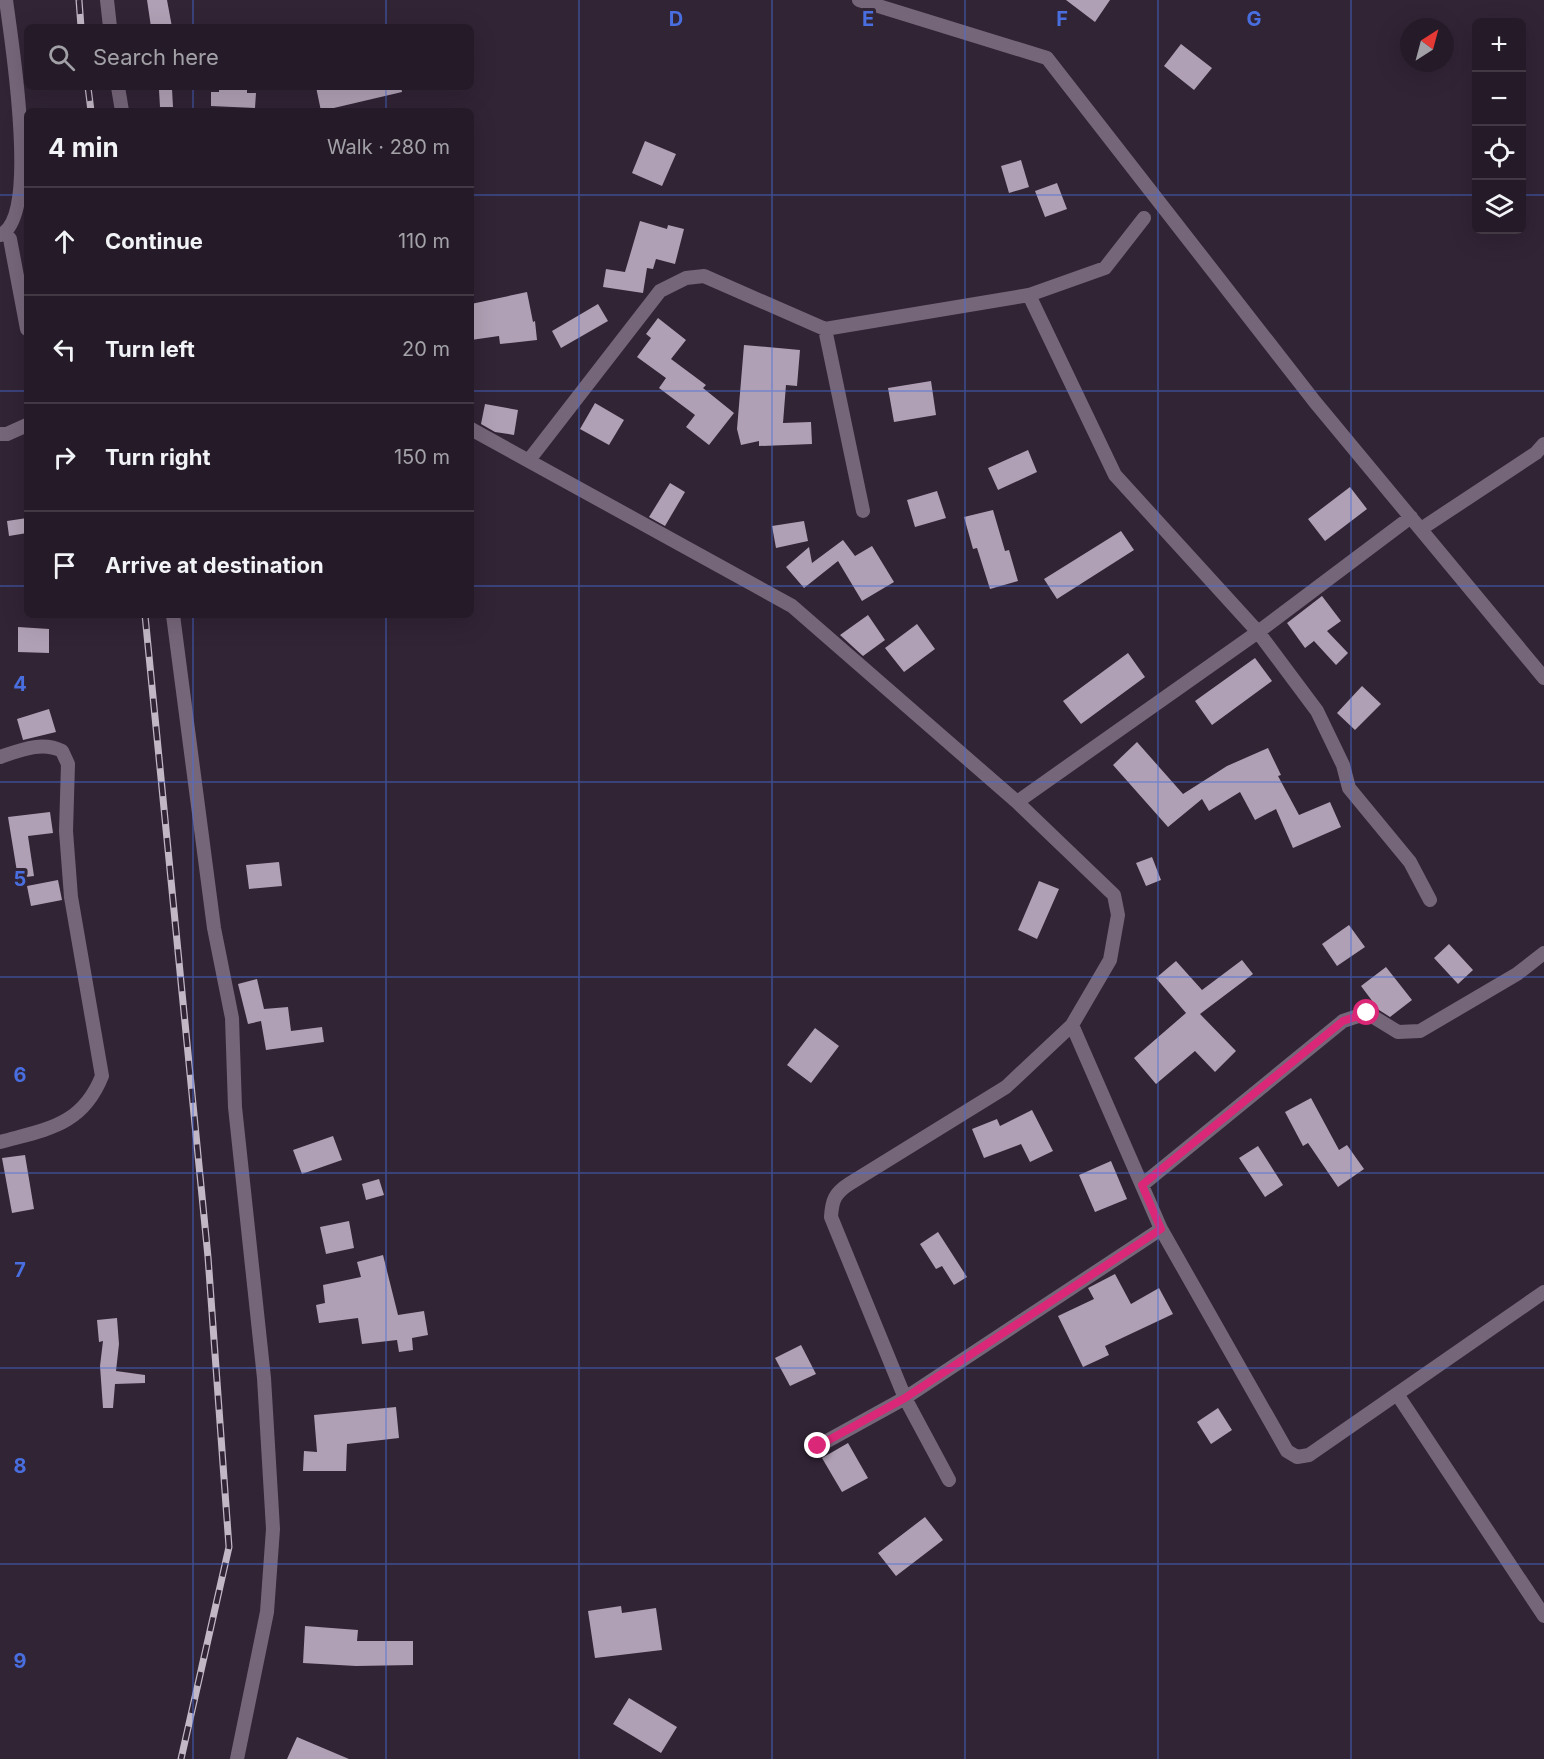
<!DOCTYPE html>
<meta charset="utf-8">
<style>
:root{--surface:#251b28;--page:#2d2430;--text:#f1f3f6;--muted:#a3a1a8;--line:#423945}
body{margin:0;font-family:Inter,sans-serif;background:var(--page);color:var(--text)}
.controls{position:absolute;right:18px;top:18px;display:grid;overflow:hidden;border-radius:9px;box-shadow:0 6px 24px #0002}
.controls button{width:54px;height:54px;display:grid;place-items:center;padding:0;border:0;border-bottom:2px solid var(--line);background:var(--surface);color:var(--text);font:30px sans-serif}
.compass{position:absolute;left:1400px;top:18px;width:54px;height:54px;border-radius:50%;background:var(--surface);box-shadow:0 6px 24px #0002;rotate:36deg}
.stop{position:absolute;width:18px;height:18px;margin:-14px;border:4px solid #db2777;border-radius:50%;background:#fff}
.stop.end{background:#db2777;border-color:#fff;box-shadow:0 2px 6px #0008}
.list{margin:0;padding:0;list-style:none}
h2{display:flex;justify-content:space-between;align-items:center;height:78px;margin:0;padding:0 24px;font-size:26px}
h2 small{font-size:20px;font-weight:400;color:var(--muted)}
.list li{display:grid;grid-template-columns:39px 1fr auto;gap:18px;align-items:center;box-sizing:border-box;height:108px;padding:0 24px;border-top:2px solid var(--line)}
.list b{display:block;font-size:22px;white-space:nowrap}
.list em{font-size:20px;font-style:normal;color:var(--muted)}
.icon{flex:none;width:33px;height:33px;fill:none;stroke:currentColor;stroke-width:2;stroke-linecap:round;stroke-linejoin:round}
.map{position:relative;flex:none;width:1544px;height:1759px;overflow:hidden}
.search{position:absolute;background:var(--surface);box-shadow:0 6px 24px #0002;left:24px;top:24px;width:450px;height:66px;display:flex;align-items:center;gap:15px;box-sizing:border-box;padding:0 21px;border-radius:9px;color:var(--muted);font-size:22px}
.panel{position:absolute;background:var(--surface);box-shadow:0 6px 24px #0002;left:24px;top:108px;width:450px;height:510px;border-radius:9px}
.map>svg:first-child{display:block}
.building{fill:#b0a0b5}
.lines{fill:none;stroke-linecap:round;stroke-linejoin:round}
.street{stroke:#76667a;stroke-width:14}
.rail-casing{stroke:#c1b7c5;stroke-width:7}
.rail{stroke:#312435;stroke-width:4.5;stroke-dasharray:14;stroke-linecap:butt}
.route{stroke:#db2777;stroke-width:8}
.grid{fill:none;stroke:#496edf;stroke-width:1.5;stroke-opacity:0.55}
.grid-label{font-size:20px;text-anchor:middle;font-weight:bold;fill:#496edf;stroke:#312435;stroke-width:6;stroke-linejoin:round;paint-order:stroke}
</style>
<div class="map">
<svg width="1544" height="1759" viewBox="0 0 1544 1759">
<rect width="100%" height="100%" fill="#312435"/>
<!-- building -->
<path class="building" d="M 147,0 L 167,0 L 172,27 L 151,27 Z
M 1066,0 L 1110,0 L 1095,22 Z
M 1181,44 L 1212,68 L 1194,90 L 1164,66 Z
M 219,87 L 247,87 L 247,93 L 256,93 L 255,108 L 211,106 L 211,92 L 219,92 Z
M 316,87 L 401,87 L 402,92 L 321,111 Z
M 172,89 L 173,107 L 160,107 L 159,90 Z
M 645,141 L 676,154 L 662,186 L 632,173 Z
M 1021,160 L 1029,187 L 1009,193 L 1001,166 Z
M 1057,183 L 1067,209 L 1045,217 L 1035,191 Z
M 640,221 L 667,229 L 668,225 L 684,229 L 675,264 L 656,259 L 653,269 L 647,268 L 643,293 L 603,287 L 606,269 L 625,272 Z
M 527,292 L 533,322 L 535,321 L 537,340 L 500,344 L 499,336 L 471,340 L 471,304 Z
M 598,304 L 608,321 L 561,348 L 552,331 Z
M 658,318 L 686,340 L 671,359 L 706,385 L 703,388 L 734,413 L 709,445 L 686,427 L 695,415 L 659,388 L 666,378 L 637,357 L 651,338 L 646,334 Z
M 744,345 L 800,350 L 797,386 L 786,385 L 783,423 L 811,422 L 812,444 L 759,446 L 759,441 L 741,445 L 737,429 Z
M 931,381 L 936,415 L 894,422 L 888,388 Z
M 595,403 L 624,420 L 609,445 L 580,429 Z
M 485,404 L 518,410 L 514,435 L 495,432 L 481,424 Z
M 1028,450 L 1037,472 L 998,490 L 988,468 Z
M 670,483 L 685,492 L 665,526 L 649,517 Z
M 1350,487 L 1367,509 L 1325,541 L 1308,519 Z
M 937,491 L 946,518 L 915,527 L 907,500 Z
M 993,510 L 1005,551 L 1009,550 L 1018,581 L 990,589 L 977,548 L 973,549 L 964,517 Z
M 27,518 L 27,533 L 9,536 L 7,521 Z
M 804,521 L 808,541 L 776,548 L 772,526 Z
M 1121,531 L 1134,550 L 1057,599 L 1044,579 Z
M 843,540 L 855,556 L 872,546 L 894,582 L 862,601 L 838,561 L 804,588 L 786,567 L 809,547 L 812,563 Z
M 1322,596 L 1341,621 L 1327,631 L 1348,653 L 1336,665 L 1314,641 L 1305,648 L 1287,623 Z
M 868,615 L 885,640 L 863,656 L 840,635 Z
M 917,624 L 935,649 L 904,672 L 885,648 Z
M 18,627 L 49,629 L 49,653 L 18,652 Z
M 1128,653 L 1145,677 L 1081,724 L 1063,701 Z
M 1255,658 L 1272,681 L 1212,725 L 1195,701 Z
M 1362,686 L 1381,704 L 1355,730 L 1337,713 Z
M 49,709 L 56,732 L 23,740 L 17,719 Z
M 1137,742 L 1183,794 L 1227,766 L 1268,748 L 1281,775 L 1278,776 L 1299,815 L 1330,802 L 1341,827 L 1293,848 L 1276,809 L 1255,820 L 1240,792 L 1209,811 L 1202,799 L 1168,827 L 1113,765 Z
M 50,812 L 53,833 L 28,836 L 34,876 L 18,878 L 8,817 Z
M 1152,857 L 1161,880 L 1146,886 L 1136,863 Z
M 279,862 L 282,886 L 249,889 L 246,865 Z
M 58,880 L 62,900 L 31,906 L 27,886 Z
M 1039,881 L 1059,889 L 1037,939 L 1018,930 Z
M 1349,925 L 1365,947 L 1337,966 L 1322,944 Z
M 1449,944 L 1473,970 L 1458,984 L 1434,958 Z
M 1242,960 L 1253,974 L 1200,1014 L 1236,1051 L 1215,1072 L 1195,1051 L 1156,1084 L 1134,1058 L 1186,1013 L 1156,978 L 1176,961 L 1202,990 Z
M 1386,967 L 1412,1000 L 1390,1017 L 1379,1010 L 1361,986 Z
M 257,979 L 264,1009 L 288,1007 L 291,1031 L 322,1027 L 324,1042 L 266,1050 L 261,1021 L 248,1024 L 238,984 Z
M 815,1028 L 839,1046 L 811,1083 L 787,1065 Z
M 1311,1098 L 1339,1150 L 1347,1145 L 1364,1169 L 1338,1187 L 1308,1143 L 1303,1146 L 1285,1112 Z
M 1032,1110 L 1053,1151 L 1030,1162 L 1021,1144 L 984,1158 L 972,1129 L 997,1119 L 1000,1126 Z
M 333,1136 L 342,1160 L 302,1174 L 293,1150 Z
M 1258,1146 L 1283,1185 L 1265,1197 L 1239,1158 Z
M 25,1155 L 34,1209 L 12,1213 L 2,1158 Z
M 1111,1161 L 1127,1199 L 1095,1212 L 1079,1175 Z
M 379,1179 L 384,1195 L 366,1200 L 362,1184 Z
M 349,1221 L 354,1248 L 326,1254 L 320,1227 Z
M 938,1232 L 967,1277 L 954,1285 L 942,1266 L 936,1269 L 920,1244 Z
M 383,1255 L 398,1315 L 424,1311 L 428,1335 L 412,1338 L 413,1350 L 399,1352 L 397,1340 L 362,1344 L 358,1318 L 319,1323 L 316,1305 L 325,1303 L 323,1285 L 361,1277 L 357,1262 Z
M 1115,1274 L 1131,1304 L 1159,1288 L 1173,1314 L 1105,1346 L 1109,1355 L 1083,1367 L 1058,1316 L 1094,1299 L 1088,1288 Z
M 117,1318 L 119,1344 L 116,1371 L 145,1375 L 145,1383 L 115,1384 L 113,1408 L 103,1408 L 100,1366 L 103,1341 L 99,1342 L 97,1320 Z
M 801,1345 L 816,1374 L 790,1386 L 775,1358 Z
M 396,1407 L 399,1438 L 347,1444 L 346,1471 L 303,1471 L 304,1451 L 317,1452 L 314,1415 Z
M 1218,1408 L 1232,1430 L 1211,1444 L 1197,1422 Z
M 848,1443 L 868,1478 L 842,1492 L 822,1458 Z
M 925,1517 L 943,1540 L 896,1576 L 878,1553 Z
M 621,1606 L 622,1613 L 656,1608 L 662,1650 L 595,1658 L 588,1611 Z
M 305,1626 L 358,1630 L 357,1641 L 413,1641 L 413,1665 L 356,1666 L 303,1663 Z
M 629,1698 L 677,1727 L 661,1753 L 613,1724 Z
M 297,1737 L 349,1759 L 287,1759 Z"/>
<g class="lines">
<!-- street -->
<path class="street" d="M 107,0 L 110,27
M 859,0 L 1047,58 L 1315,402 L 1544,678
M 118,87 L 122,111
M 5,233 L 10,239 L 27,329
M 0,235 C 41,217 11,39 6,0
M 1029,295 L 1115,475 L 1258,632 L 1317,711 L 1343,765 L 1349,788 L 1410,862 L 1430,900
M 825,329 L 863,511
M 471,429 L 792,606 L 1017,802 L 1114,895 L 1118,915 L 1110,960 L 1072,1025 L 1006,1087 L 849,1184 C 835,1193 832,1200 831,1217 L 905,1398 L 949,1480
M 0,434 L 7,434 L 27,425
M 529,460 L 660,291 L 686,278 L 704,276 L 825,329 L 1029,295 L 1105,268 L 1144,218
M 1421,529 L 1536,453 L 1544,444
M 173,615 L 214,928 L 232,1018 L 235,1107 L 264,1378 L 273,1529 L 267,1612 L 237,1759
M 0,757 C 21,750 42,741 62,751 L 68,764 L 66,831 L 71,897 L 102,1076 C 82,1126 47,1129 0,1142
M 1017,802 L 1258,632 L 1411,517
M 1072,1025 L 1161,1229 L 1287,1451 L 1297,1457 L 1309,1455 L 1544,1292
M 1142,1185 L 1343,1021 L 1367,1013 L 1398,1032 L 1420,1031 L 1517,974 L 1544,953
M 1397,1394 L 1544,1616
M 818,1446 L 905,1398 L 1161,1229"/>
<defs>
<path id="rail" d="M 79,0 L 81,27
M 88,87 L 91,111
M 145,615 L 208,1257 L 229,1547 L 181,1759"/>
</defs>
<!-- rail casing -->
<use href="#rail" class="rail-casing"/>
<!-- rail -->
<use href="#rail" class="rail"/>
</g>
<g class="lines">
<!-- route -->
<path class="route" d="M 818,1446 L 905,1398 L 1161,1229 L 1142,1185 L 1343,1021 L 1367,1013"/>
</g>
<!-- grid -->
<path class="grid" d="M 193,0 L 193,27M 386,0 L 386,27M 579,0 L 579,1759M 772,0 L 772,1759M 965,0 L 965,1759M 1158,0 L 1158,1759M 1351,0 L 1351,1759M 193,87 L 193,111M 386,87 L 386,111M 0,195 L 27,195M 471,195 L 1476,195M 1522,195 L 1544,195M 0,391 L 27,391M 471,391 L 1544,391M 0,586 L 27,586M 471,586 L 1544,586M 193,615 L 193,1759M 386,615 L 386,1759M 0,782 L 1544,782M 0,977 L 1544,977M 0,1173 L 1544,1173M 0,1368 L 1544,1368M 0,1564 L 1544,1564"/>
<g class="grid-label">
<text x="676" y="26">D</text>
<text x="868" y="26">E</text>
<text x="1062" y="26">F</text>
<text x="1254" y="26">G</text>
<text x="20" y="691">4</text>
<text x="20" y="886">5</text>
<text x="20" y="1082">6</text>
<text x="20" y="1277">7</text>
<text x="20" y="1473">8</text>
<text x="20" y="1668">9</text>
</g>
</svg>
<div class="controls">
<button>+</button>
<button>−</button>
<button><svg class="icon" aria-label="locate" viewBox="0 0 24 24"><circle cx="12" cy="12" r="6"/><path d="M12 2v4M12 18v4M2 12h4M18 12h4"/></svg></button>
<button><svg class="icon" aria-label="layers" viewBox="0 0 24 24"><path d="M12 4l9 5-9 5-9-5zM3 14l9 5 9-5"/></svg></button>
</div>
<svg class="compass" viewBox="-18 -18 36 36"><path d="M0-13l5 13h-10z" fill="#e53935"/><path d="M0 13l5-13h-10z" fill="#a3a1a8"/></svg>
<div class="stop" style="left:1367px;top:1013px"></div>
<div class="stop end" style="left:818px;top:1446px"></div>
<div class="search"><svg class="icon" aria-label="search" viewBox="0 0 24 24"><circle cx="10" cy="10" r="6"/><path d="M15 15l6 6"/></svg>Search here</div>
<section class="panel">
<h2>4 min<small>Walk · 280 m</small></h2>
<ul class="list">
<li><svg class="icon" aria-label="ahead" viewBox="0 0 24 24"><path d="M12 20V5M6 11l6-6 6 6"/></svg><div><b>Continue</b></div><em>110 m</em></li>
<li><svg class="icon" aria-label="left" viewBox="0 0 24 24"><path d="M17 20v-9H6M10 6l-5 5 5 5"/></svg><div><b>Turn left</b></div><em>20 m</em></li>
<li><svg class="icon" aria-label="right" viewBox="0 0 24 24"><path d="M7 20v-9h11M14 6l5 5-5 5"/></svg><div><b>Turn right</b></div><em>150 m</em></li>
<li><svg class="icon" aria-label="arrive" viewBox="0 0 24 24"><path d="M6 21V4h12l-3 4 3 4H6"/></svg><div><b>Arrive at destination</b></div></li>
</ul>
</section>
</div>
